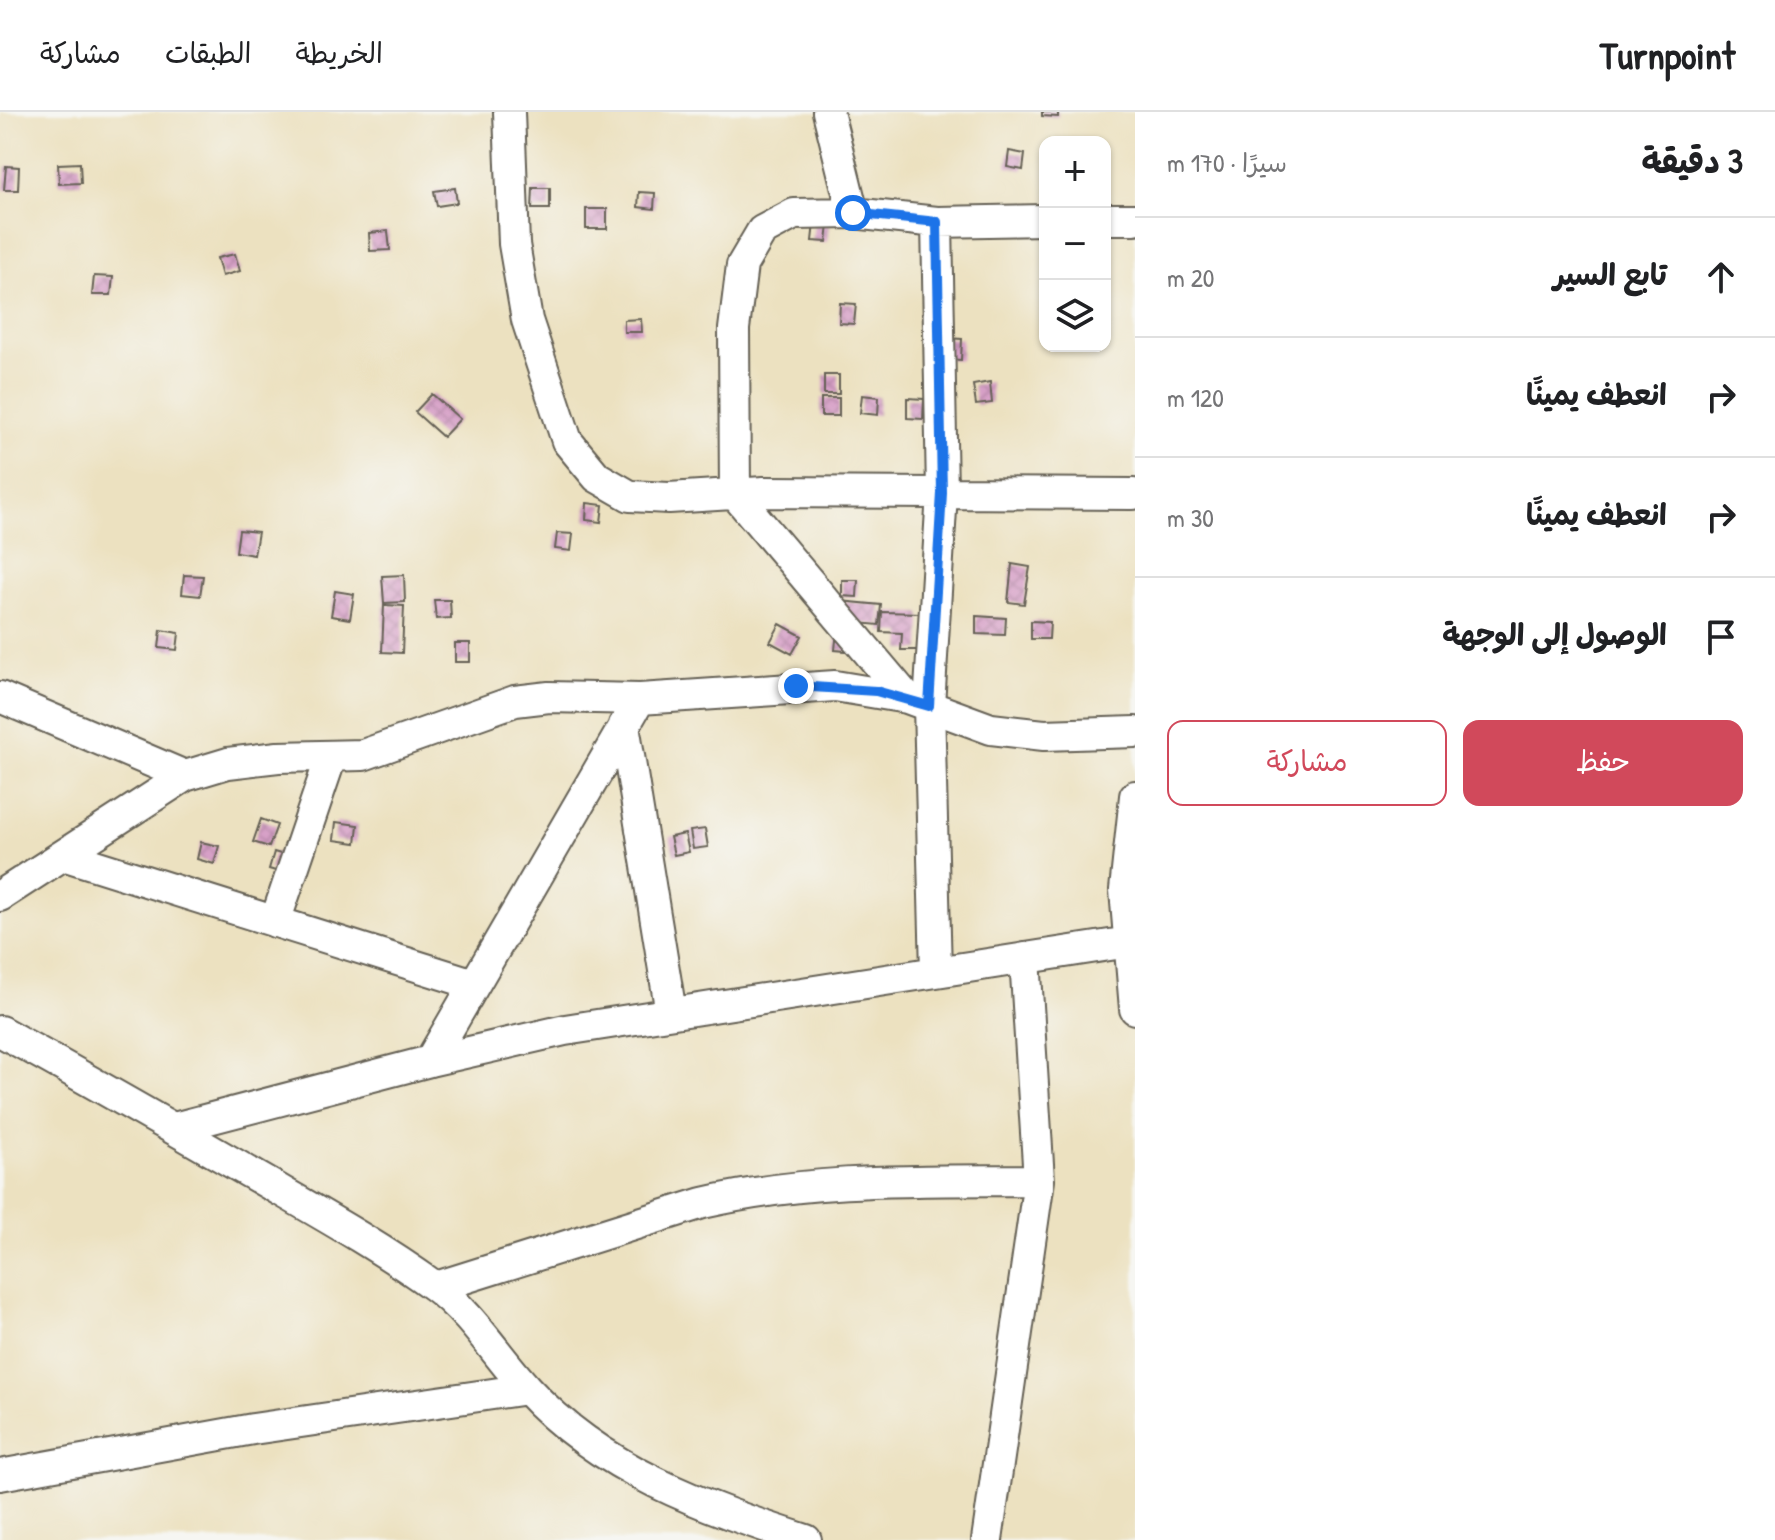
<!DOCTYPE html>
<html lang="ar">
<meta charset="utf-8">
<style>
:root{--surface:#fff;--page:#f6f6f6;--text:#202124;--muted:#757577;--line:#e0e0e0;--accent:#d1495b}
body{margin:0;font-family:"Patrick Hand","Playpen Sans Arabic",sans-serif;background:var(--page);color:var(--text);direction:rtl}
.controls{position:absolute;right:24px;top:24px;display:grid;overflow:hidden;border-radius:16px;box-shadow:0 2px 6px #0004}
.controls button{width:72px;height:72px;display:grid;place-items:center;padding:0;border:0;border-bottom:2px solid var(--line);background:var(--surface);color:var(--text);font:40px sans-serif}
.stop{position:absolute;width:24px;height:24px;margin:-18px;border:6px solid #1a73e8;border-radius:50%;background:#fff}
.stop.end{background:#1a73e8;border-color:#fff;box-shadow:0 2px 8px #0008}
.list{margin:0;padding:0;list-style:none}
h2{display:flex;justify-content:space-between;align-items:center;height:104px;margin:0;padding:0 32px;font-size:34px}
h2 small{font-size:26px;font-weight:400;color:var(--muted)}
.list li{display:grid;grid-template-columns:52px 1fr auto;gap:24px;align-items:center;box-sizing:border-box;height:120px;padding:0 32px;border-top:2px solid var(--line)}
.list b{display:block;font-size:30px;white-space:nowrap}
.list em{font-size:26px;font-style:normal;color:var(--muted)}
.actions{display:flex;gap:16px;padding:24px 32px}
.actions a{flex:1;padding:18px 0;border:2px solid var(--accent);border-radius:16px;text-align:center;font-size:28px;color:var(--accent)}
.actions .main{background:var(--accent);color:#fff}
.icon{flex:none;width:44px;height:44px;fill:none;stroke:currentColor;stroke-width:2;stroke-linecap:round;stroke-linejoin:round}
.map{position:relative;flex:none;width:1135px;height:1428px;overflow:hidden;direction:ltr}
header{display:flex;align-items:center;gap:48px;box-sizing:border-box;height:112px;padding:0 40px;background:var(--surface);border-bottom:2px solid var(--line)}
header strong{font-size:38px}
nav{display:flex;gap:44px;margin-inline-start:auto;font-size:28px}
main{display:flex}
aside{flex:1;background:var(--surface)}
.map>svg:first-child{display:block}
.building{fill:url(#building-cross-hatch)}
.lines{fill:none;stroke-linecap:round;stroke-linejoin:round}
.minor-casing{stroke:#656155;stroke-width:34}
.minor{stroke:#fff;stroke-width:30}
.route{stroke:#1a73e8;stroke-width:10}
</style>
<header>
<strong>Turnpoint</strong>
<nav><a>الخريطة</a><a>الطبقات</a><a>مشاركة</a></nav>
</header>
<main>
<aside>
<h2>3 دقيقة<small>سيرًا · 170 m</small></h2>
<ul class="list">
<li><svg class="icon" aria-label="ahead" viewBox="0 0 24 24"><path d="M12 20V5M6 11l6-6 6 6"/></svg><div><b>تابع السير</b></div><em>20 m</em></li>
<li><svg class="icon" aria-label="right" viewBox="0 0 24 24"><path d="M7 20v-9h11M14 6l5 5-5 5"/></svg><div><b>انعطف يمينًا</b></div><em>120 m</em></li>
<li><svg class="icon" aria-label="right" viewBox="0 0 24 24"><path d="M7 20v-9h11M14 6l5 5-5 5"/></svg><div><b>انعطف يمينًا</b></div><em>30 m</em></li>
<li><svg class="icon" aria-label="arrive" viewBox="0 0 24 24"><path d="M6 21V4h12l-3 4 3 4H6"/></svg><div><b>الوصول إلى الوجهة</b></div></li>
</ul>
<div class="actions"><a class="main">حفظ</a><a>مشاركة</a></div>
</aside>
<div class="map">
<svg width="1135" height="1428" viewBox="0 0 1135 1428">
<defs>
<pattern id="building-cross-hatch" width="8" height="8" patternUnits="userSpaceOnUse" patternTransform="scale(2)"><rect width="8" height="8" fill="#d7a0c7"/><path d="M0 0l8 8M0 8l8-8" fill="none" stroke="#b889aa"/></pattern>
</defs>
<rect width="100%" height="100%" fill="#f6f6f2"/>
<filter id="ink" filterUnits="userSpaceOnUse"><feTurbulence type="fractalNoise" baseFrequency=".0125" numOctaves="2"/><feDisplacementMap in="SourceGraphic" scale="16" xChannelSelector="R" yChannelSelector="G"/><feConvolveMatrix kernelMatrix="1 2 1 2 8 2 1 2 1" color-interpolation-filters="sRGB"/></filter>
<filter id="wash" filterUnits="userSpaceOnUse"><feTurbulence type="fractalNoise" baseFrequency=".006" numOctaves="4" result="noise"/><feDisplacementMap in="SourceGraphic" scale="32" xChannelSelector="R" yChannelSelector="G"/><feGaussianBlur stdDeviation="1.8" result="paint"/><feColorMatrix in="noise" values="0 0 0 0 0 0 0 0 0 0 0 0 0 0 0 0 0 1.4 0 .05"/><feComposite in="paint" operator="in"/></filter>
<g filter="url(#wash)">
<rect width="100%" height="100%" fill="#ece1c0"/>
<g id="blocks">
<!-- building -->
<path class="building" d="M 1042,0 L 1058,0 L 1058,5 L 1042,4 Z
M 1009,39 L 1025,42 L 1023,58 L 1007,55 Z
M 80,51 L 81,71 L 59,72 L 58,52 Z
M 6,54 L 19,55 L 18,78 L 4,78 Z
M 455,76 L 457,91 L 437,94 L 434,79 Z
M 533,76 L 550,76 L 550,97 L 532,97 Z
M 639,80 L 655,81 L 654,97 L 638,95 Z
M 586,97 L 607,97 L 607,117 L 586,117 Z
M 814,111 L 829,113 L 827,130 L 812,129 Z
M 388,119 L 390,138 L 370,139 L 369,121 Z
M 235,142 L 240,159 L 222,164 L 217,146 Z
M 94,164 L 113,165 L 111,183 L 92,183 Z
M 840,191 L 856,192 L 854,212 L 839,211 Z
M 641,207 L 642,220 L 624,220 L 624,208 Z
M 947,226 L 962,227 L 961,248 L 946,247 Z
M 824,263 L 839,263 L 839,282 L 824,282 Z
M 990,270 L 992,291 L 976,293 L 973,273 Z
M 432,282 L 460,307 L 443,325 L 415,300 Z
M 862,283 L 879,285 L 878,303 L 860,301 Z
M 821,286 L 839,286 L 839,304 L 821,304 Z
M 907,286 L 924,287 L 923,307 L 907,306 Z
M 587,391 L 603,393 L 601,410 L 586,408 Z
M 239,418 L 258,420 L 254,443 L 236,440 Z
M 557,421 L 573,422 L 571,439 L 555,437 Z
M 1012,452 L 1030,455 L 1024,492 L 1008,490 Z
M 184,463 L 203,464 L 200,484 L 182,482 Z
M 404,463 L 405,490 L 384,491 L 382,464 Z
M 842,468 L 858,468 L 857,485 L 842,484 Z
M 335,479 L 354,482 L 350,507 L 331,504 Z
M 434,488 L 450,488 L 451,506 L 436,507 Z
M 840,489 L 881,493 L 879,513 L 859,511 L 856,540 L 835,538 Z
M 384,493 L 404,494 L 402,541 L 382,540 Z
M 882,500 L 921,501 L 920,538 L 901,538 L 902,521 L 881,520 Z
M 976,504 L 1006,506 L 1005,523 L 976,522 Z
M 1031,509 L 1050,510 L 1049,527 L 1031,527 Z
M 780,512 L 802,524 L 792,542 L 770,530 Z
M 161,518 L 179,521 L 177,538 L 159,536 Z
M 455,531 L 470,531 L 470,550 L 455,550 Z
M 261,707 L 277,713 L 269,735 L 253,730 Z
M 336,710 L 358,713 L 356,731 L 334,728 Z
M 705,717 L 708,735 L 693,737 L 690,719 Z
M 685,722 L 689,740 L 674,743 L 670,725 Z
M 201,730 L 219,734 L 214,752 L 197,747 Z
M 274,740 L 297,747 L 292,764 L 269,757 Z"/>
</g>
</g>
<g filter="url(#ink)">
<use href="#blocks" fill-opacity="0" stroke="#656155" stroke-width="2"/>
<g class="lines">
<defs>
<path id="minor" d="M 509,0 L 514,132 L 527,208 L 567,329 L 597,365 L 630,384 L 669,386 L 764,380 L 1133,382
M 828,0 L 853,101
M 1105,107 L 1135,107
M 0,585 L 185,664
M 907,586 L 735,382 L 734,217 L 742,153 L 762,119 L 794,102 L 853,101 L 937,110 L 1045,108
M 624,613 L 671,901
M 1135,684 L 1125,778 L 1135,897
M 66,744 L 474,872
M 0,784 L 185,664 L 228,651 L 278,645 L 363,643 L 515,589 L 549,585 L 640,587 L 835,574 L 907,586 L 991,617 L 1044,623 L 1135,620
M 275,810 L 331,645
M 936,859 L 929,594 L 942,381 L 937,110
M 0,919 C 89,968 176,1018 264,1069 C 321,1102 380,1135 434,1174 C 472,1202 495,1242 527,1277 C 601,1358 704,1395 806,1428
M 430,949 L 640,587
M 174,1016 L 430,949 L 565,918 L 1129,830
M 436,1175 L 703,1091 C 813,1065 927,1069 1039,1068
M 0,1363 L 253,1317 L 527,1277
M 987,1428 L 1039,1068 L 1025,846"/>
</defs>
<!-- minor casing -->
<use href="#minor" class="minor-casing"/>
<!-- minor -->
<use href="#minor" class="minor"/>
</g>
</g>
<g class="lines" filter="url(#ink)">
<!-- route -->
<path class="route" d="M 796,574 L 876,579 L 929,594 L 942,381 L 937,110 L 853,101"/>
</g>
</svg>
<div class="controls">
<button>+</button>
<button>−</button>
<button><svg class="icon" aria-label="layers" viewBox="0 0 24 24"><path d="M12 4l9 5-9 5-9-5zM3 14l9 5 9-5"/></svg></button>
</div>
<div class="stop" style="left:853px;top:101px"></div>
<div class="stop end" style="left:796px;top:574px"></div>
</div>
</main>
